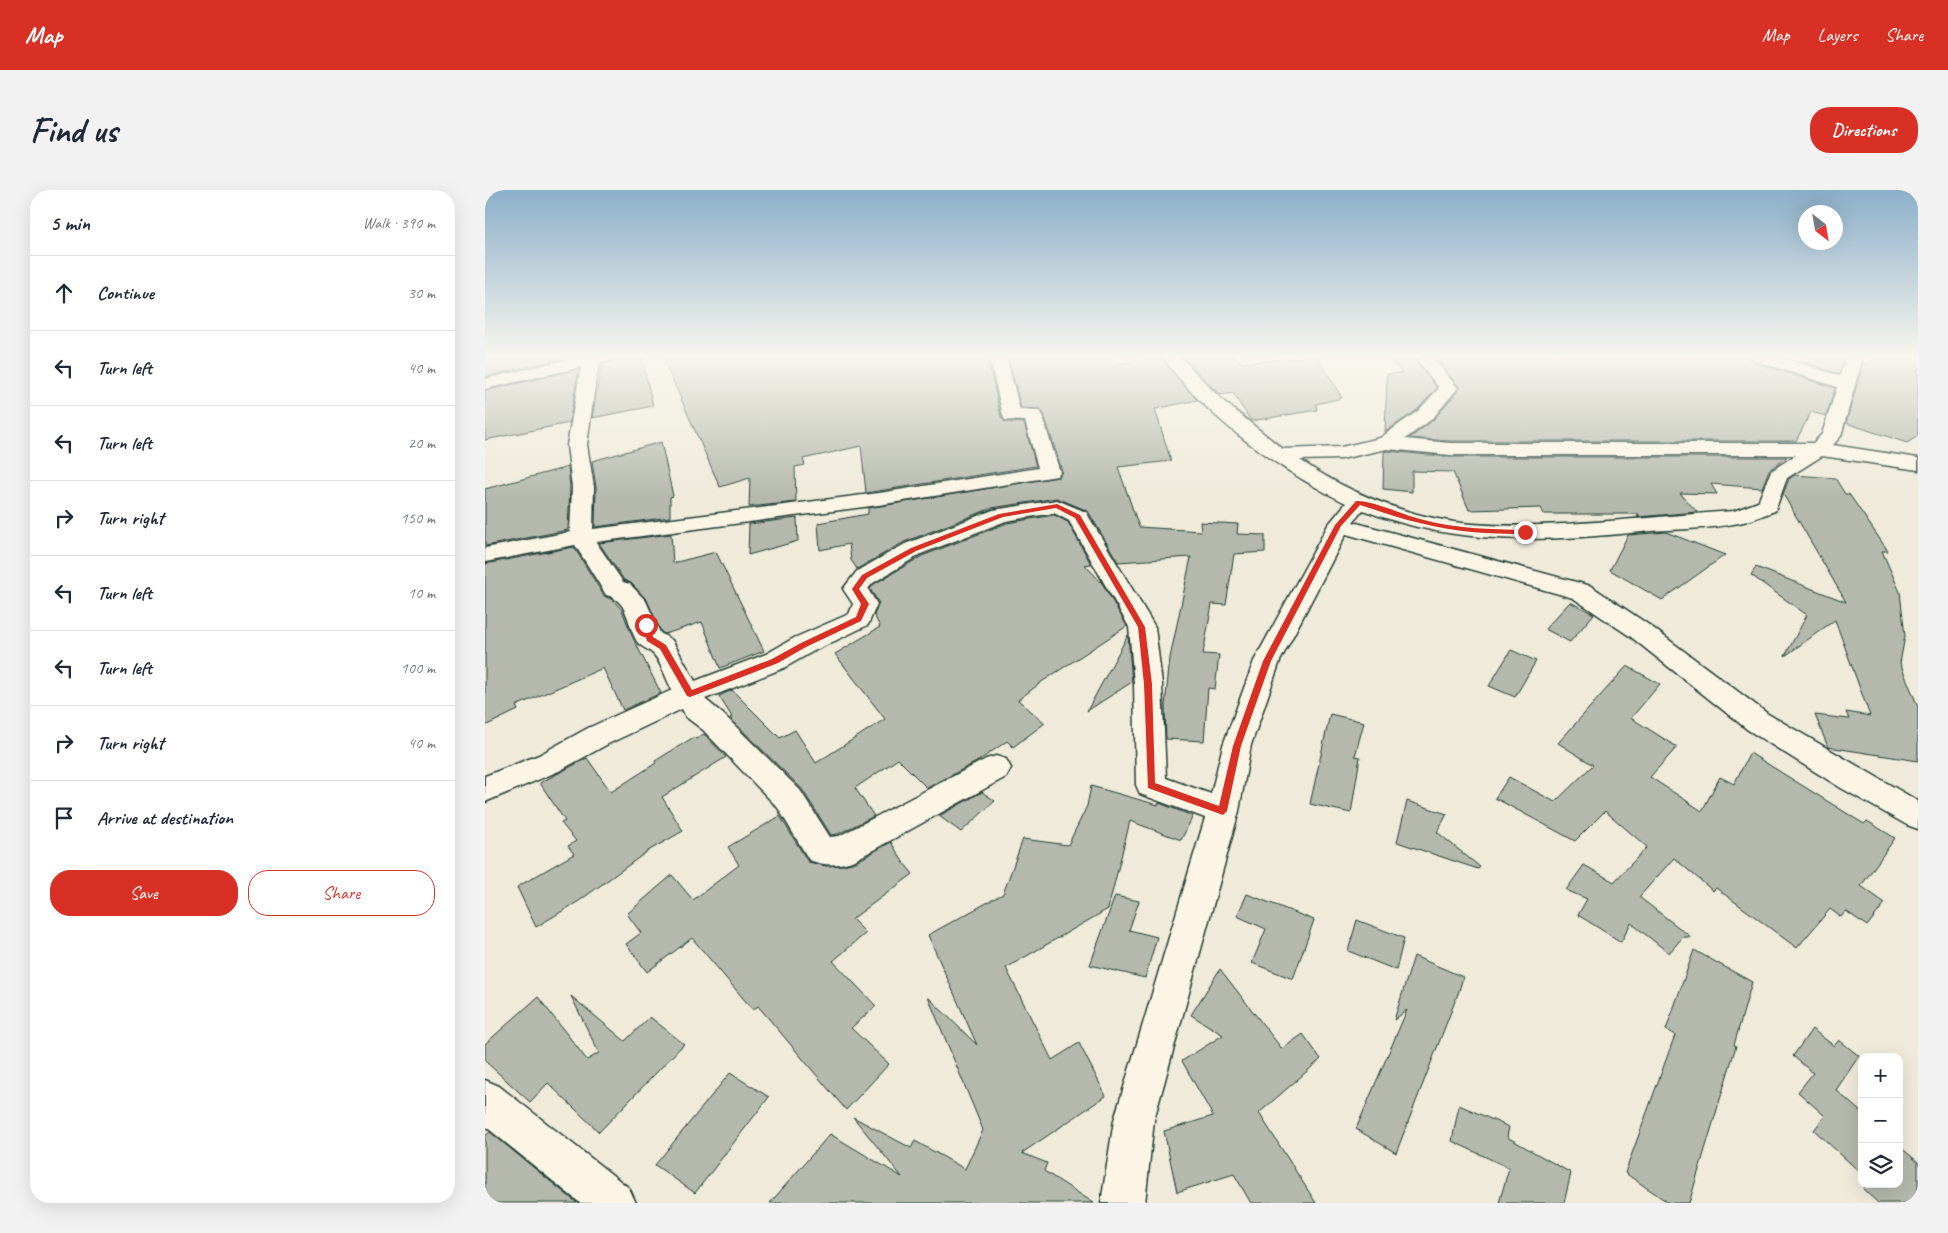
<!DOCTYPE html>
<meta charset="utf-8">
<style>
:root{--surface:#fff;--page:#f2f2f3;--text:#1f2937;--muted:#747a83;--line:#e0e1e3;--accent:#d93025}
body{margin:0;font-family:Caveat,sans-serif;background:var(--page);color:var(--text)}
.controls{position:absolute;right:15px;bottom:15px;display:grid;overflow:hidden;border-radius:10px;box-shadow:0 5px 20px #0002}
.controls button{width:45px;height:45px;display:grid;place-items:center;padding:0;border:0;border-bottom:1px solid var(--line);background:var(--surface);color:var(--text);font:25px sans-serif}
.compass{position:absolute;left:1313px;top:15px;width:45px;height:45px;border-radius:50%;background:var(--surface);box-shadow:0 5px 20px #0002;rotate:149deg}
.stop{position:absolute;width:15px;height:15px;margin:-11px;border:4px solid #d93025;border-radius:50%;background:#fff}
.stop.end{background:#d93025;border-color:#fff;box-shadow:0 1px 5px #0008}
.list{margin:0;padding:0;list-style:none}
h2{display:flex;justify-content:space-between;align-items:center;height:65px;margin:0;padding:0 20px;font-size:21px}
h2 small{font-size:16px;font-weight:400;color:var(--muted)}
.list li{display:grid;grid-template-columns:32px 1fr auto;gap:15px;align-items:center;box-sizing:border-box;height:75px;padding:0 20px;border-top:1px solid var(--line)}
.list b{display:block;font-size:19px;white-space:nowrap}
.list em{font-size:16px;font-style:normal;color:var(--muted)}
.actions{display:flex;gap:10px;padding:15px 20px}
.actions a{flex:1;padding:11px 0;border:1px solid var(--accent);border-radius:20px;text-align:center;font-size:18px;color:var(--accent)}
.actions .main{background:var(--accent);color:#fff}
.icon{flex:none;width:28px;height:28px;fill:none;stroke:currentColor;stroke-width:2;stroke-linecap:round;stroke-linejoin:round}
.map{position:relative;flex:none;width:1433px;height:1013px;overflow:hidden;border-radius:20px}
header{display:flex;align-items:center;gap:30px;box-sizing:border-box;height:70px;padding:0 25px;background:var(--accent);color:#fff}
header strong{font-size:24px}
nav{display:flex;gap:28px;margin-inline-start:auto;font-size:18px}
.intro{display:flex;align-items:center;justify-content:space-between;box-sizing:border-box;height:120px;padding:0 30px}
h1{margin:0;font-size:35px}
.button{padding:12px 22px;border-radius:20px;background:var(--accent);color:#fff;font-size:18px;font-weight:700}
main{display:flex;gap:30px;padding:0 30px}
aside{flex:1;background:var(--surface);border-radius:20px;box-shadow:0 5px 20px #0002}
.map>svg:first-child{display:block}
.building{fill:#b5b9ad;stroke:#1f3d34}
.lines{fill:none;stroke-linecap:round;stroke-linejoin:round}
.minor-casing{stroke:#1f3d34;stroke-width:3}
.minor{fill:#fcf5e5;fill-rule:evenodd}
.route{fill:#d93025}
</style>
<header>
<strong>Map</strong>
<nav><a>Map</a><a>Layers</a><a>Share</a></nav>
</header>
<div class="intro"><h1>Find us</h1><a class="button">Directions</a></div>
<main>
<aside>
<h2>5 min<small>Walk · 390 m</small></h2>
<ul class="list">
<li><svg class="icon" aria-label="ahead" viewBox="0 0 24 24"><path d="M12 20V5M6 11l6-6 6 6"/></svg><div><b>Continue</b></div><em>30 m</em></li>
<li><svg class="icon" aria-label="left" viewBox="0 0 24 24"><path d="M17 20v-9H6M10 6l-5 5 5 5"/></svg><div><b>Turn left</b></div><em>40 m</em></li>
<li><svg class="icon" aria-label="left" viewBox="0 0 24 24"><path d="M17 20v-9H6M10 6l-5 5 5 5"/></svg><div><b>Turn left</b></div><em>20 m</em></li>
<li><svg class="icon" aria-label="right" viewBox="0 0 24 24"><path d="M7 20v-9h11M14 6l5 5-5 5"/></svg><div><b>Turn right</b></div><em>150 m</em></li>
<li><svg class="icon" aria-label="left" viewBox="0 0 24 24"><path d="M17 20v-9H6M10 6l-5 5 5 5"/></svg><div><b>Turn left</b></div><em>10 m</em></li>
<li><svg class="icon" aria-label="left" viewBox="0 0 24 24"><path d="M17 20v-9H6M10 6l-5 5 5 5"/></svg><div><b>Turn left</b></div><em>100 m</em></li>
<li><svg class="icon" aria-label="right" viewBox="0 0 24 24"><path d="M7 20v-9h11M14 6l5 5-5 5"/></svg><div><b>Turn right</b></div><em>40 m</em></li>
<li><svg class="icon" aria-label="arrive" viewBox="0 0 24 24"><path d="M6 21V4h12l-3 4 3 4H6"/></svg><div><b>Arrive at destination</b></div></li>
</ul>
<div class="actions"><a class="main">Save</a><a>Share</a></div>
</aside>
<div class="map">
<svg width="1433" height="1013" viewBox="0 0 1433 1013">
<rect width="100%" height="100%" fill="#efeada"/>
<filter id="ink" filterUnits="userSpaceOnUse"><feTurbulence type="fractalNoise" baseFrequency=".02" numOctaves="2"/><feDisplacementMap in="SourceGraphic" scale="10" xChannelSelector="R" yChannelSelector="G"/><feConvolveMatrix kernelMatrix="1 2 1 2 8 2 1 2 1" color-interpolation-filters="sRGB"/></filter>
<g filter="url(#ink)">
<!-- building -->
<path class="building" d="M 0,166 L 88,166 L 0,187 Z
M 130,166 L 156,166 L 168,216 L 107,228 L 117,174 L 126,172 Z
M 177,166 L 502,166 L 516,227 L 520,232 L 539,233 L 551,276 L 381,303 L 376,256 L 318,269 L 320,275 L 310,277 L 311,312 L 264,317 L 265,288 L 235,297 Z
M 523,166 L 632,166 L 633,174 L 675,167 L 712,210 L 670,219 L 686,271 L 633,277 L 654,337 L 716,341 L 715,332 L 753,334 L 752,344 L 780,345 L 780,362 L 749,364 L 741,415 L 727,414 L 718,464 L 734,465 L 730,499 L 723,498 L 719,551 L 681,549 L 680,516 L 685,468 L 706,367 L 633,372 L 603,321 L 572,308 L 507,318 L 419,352 L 372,379 L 366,370 L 364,354 L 335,360 L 333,333 L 383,324 L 383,318 L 574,287 L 577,281 L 559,224 L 555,219 L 536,218 Z
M 697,166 L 750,166 L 757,173 L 832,166 L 857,208 L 831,214 L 832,220 L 766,231 L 748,203 L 735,205 Z
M 901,166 L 927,166 L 952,198 L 932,220 L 900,242 L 902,184 L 918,183 Z
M 949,166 L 1264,166 L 1267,172 L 1350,198 L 1341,226 L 1326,222 L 1311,251 L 965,251 L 925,248 L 948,230 L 975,198 Z
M 1326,166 L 1359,168 L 1354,184 L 1319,172 Z
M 1392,166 L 1422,166 L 1433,170 L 1433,246 L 1422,253 L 1361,233 L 1378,174 L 1380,174 Z
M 94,179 L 84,233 L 0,250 L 0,201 Z
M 176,252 L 188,306 L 185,307 L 185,327 L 110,337 L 111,297 L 107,271 Z
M 902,261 L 965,267 L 1302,267 L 1284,280 L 1277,298 L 1226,294 L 1232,304 L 1195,303 L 1212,322 L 1152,327 L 1154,324 L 1059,324 L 1056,318 L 984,320 L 968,282 L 927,281 L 927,302 L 898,299 L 899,262 Z
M 83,277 L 85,297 L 83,340 L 0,356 L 0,299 Z
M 1310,285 L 1350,288 L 1360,304 L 1364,304 L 1403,361 L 1397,361 L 1415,402 L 1420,446 L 1415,473 L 1433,517 L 1433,571 L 1343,557 L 1330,525 L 1364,529 L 1361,522 L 1385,526 L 1350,430 L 1300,466 L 1322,425 L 1266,385 L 1271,377 L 1361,412 L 1298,304 L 1304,289 Z
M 569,325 L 583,332 L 606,374 L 600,375 L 617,393 L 642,436 L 558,491 L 533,510 L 560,533 L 528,557 L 522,551 L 493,571 L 442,598 L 413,569 L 370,598 L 389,626 L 353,644 L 346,645 L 317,599 L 245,528 L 247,527 L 234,506 L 247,500 L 295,548 L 310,540 L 331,573 L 400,529 L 350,464 L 395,437 L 389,425 L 394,413 L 385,399 L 389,394 L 437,366 L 522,333 Z
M 312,328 L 313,351 L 263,365 L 264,334 Z
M 1181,342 L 1240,365 L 1177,410 L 1125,380 L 1143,345 Z
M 186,344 L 188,373 L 231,362 L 279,461 L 235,478 L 217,432 L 180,444 L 176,442 L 162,410 L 146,393 L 139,390 L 114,353 Z
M 89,357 L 119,406 L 128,410 L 137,420 L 148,448 L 176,503 L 138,520 L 118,478 L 31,516 L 33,520 L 0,536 L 0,374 Z
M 1085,412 L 1109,424 L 1085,452 L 1060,439 Z
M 643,445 L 647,492 L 602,521 Z
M 1026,460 L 1051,471 L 1030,507 L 1004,496 Z
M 1142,476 L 1175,494 L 1146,528 L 1192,557 L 1165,587 L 1217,621 L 1235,587 L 1249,594 L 1265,563 L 1379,634 L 1382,631 L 1410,648 L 1376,696 L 1400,713 L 1382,736 L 1361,721 L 1356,727 L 1345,719 L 1312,758 L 1231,698 L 1228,701 L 1189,668 L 1154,707 L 1206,747 L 1198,747 L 1184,763 L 1146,733 L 1136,752 L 1093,725 L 1102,709 L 1081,700 L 1099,675 L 1129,692 L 1162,657 L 1120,621 L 1090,651 L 1010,608 L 1024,587 L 1070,612 L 1108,575 L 1073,553 Z
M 845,524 L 879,532 L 870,566 L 875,567 L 866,623 L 825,614 Z
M 219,544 L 241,567 L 177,607 L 198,641 L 163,661 L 94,711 L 51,737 L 32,697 L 89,664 L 83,656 L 91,651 L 76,633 L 80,631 L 55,593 L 102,568 L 126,602 L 171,573 L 170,571 L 209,547 L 211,549 Z
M 606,596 L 673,615 L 674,613 L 708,626 L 696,650 L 645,631 L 623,719 L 521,778 L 567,870 L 594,853 L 621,906 L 537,963 L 562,973 L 559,981 L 609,1013 L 285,1013 L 345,944 L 417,987 L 368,927 L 426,958 L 430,951 L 480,979 L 498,940 L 443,807 L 492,855 L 443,745 L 518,704 L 538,649 L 583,655 L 602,616 Z
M 497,602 L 510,611 L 476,642 L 454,626 Z
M 922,611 L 962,624 L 952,642 L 995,677 L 993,679 L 912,652 Z
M 295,626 L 323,672 L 341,676 L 358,675 L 371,672 L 406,652 L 418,672 L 428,684 L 367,729 L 381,743 L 348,771 L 391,816 L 366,838 L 404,874 L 361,920 L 273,816 L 268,820 L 207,748 L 162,782 L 141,754 L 156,743 L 142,724 L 187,685 L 208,710 L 254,675 L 243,657 Z
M 762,704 L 829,730 L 808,789 L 767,773 L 781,739 L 752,726 Z
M 630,706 L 654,711 L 644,740 L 672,747 L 660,788 L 605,775 Z
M 872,730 L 919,748 L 911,780 L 863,761 Z
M 1209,760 L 1267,792 L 1249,855 L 1251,856 L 1204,1013 L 1184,1013 L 1140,983 L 1190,845 L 1181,840 Z
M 929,766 L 978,787 L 974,801 L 911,963 L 871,939 L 922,820 L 909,830 Z
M 735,779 L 797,859 L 818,844 L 836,869 L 774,923 L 831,1013 L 766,1013 L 749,984 L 692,1002 L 679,941 L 728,926 L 697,871 L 738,845 L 706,825 Z
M 86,806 L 140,851 L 165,827 L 199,854 L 114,942 L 63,893 L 45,912 L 0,871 L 0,854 L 53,807 L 102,870 L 114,863 Z
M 1327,839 L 1349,856 L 1354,850 L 1374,866 L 1351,900 L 1377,923 L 1377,984 L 1329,940 L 1340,926 L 1313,902 L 1328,883 L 1308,866 Z
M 245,883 L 284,907 L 210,1003 L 170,975 Z
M 974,915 L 1024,937 L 1022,947 L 1086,983 L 1079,1013 L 1014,1013 L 1024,978 L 967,951 Z
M 5,942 L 92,1013 L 0,1013 L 0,946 Z
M 1414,956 L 1433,972 L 1433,1013 L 1393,1013 L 1378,999 L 1382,994 L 1414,994 Z"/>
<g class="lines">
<defs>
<path id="minor" d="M 97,166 L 128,166 L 126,170 L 115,172 L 111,188 L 102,255 L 109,297 L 108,339 L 394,303 L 553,278 L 540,231 L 520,230 L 518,226 L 504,166 L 521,166 L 535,220 L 555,221 L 557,225 L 575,282 L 572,286 L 394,315 L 111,352 L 138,392 L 145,394 L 161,411 L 175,443 L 187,450 L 210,491 L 281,464 L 309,448 L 364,424 L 368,414 L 358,399 L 372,381 L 420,354 L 508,320 L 572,310 L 601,322 L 670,437 L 677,494 L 681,588 L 726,604 L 738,555 L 769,471 L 843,335 L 861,313 C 797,282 718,226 677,166 L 694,166 L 737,210 L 798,259 L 856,257 L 895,248 L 933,221 L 954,198 L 929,166 L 946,166 L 973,198 L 947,229 L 920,249 L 965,253 L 1328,253 L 1337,244 L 1352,197 L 1268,170 L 1266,166 L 1292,166 L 1355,186 L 1361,166 L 1378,166 L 1356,246 L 1348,255 L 1433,268 L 1433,280 L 1337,266 L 1302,288 L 1290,321 C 1278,325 1266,331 1254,333 C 1226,339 1195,339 1167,341 C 1066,351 975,358 878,320 L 868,332 L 1106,396 L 1164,435 L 1283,524 L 1433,611 L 1433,639 L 1422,635 L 1356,598 L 1263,540 L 1146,447 L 1088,408 L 861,344 L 795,471 L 766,555 L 754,621 L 669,930 L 660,1013 L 616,1013 L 629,930 L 720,628 L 655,604 L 651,595 L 649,494 L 644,437 L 584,331 L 569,323 L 521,331 L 436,364 L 388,393 L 383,399 L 392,414 L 383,435 L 327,462 L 299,478 L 220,509 L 238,524 L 315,600 L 345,647 L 354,646 L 501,569 L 511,566 L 521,569 L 526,578 L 521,587 L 370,670 C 353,676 341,676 324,670 L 293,618 L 218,540 L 201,527 L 197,519 L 123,554 L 74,581 L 0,612 L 0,586 L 54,565 L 103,538 L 187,500 C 182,491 175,469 167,463 C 163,459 158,458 154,454 C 141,438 146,411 121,405 L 90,355 L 0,372 L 0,358 L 85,342 L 87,297 L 82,255 L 96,177 L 0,199 L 0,189 ZM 902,259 L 965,265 L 1311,265 L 1286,281 L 1273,312 L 1249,321 C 1192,325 1135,331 1079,334 C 1042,336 1005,337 969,332 C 914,323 860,301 815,270 L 856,269 Z
M 0,890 L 14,896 L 144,998 L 151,1013 L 95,1013 L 0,936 Z"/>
</defs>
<!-- minor casing -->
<use href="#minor" class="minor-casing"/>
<!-- minor -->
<use href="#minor" class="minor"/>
</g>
</g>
<!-- sky -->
<linearGradient id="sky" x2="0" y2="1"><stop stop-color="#8bafc9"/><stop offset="0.54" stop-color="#f8f6ee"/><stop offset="1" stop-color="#f8f6ee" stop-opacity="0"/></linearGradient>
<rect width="1433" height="308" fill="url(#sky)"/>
<!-- route -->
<path class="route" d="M 871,311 C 887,310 918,325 935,329 C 969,339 1005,339 1040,340 L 1043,342 L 1040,344 C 1004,344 969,342 935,333 C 915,329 895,321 875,315 L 856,336 L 786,471 L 756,556 L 742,621 L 738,625 L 663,598 L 659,494 L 653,437 L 590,328 L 571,318 L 518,327 L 431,361 L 382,388 L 374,399 L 384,414 L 376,431 L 321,457 L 293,473 L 205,507 L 202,506 L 175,459 L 162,451 L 157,435 L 163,433 L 168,447 L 181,455 L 207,500 L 287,469 L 316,453 L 371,427 L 376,414 L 367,399 L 377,385 L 426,358 L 514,324 L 572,314 L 595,325 L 660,437 L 667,494 L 670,593 L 734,616 L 748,556 L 778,471 L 850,335 Z"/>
</svg>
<div class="controls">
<button>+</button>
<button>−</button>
<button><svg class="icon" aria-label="layers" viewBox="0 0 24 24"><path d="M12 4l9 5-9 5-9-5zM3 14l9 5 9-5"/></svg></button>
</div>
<svg class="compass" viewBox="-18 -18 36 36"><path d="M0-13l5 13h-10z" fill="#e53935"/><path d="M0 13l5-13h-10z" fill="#747a83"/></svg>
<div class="stop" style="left:161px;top:435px"></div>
<div class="stop end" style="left:1040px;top:342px"></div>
</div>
</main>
